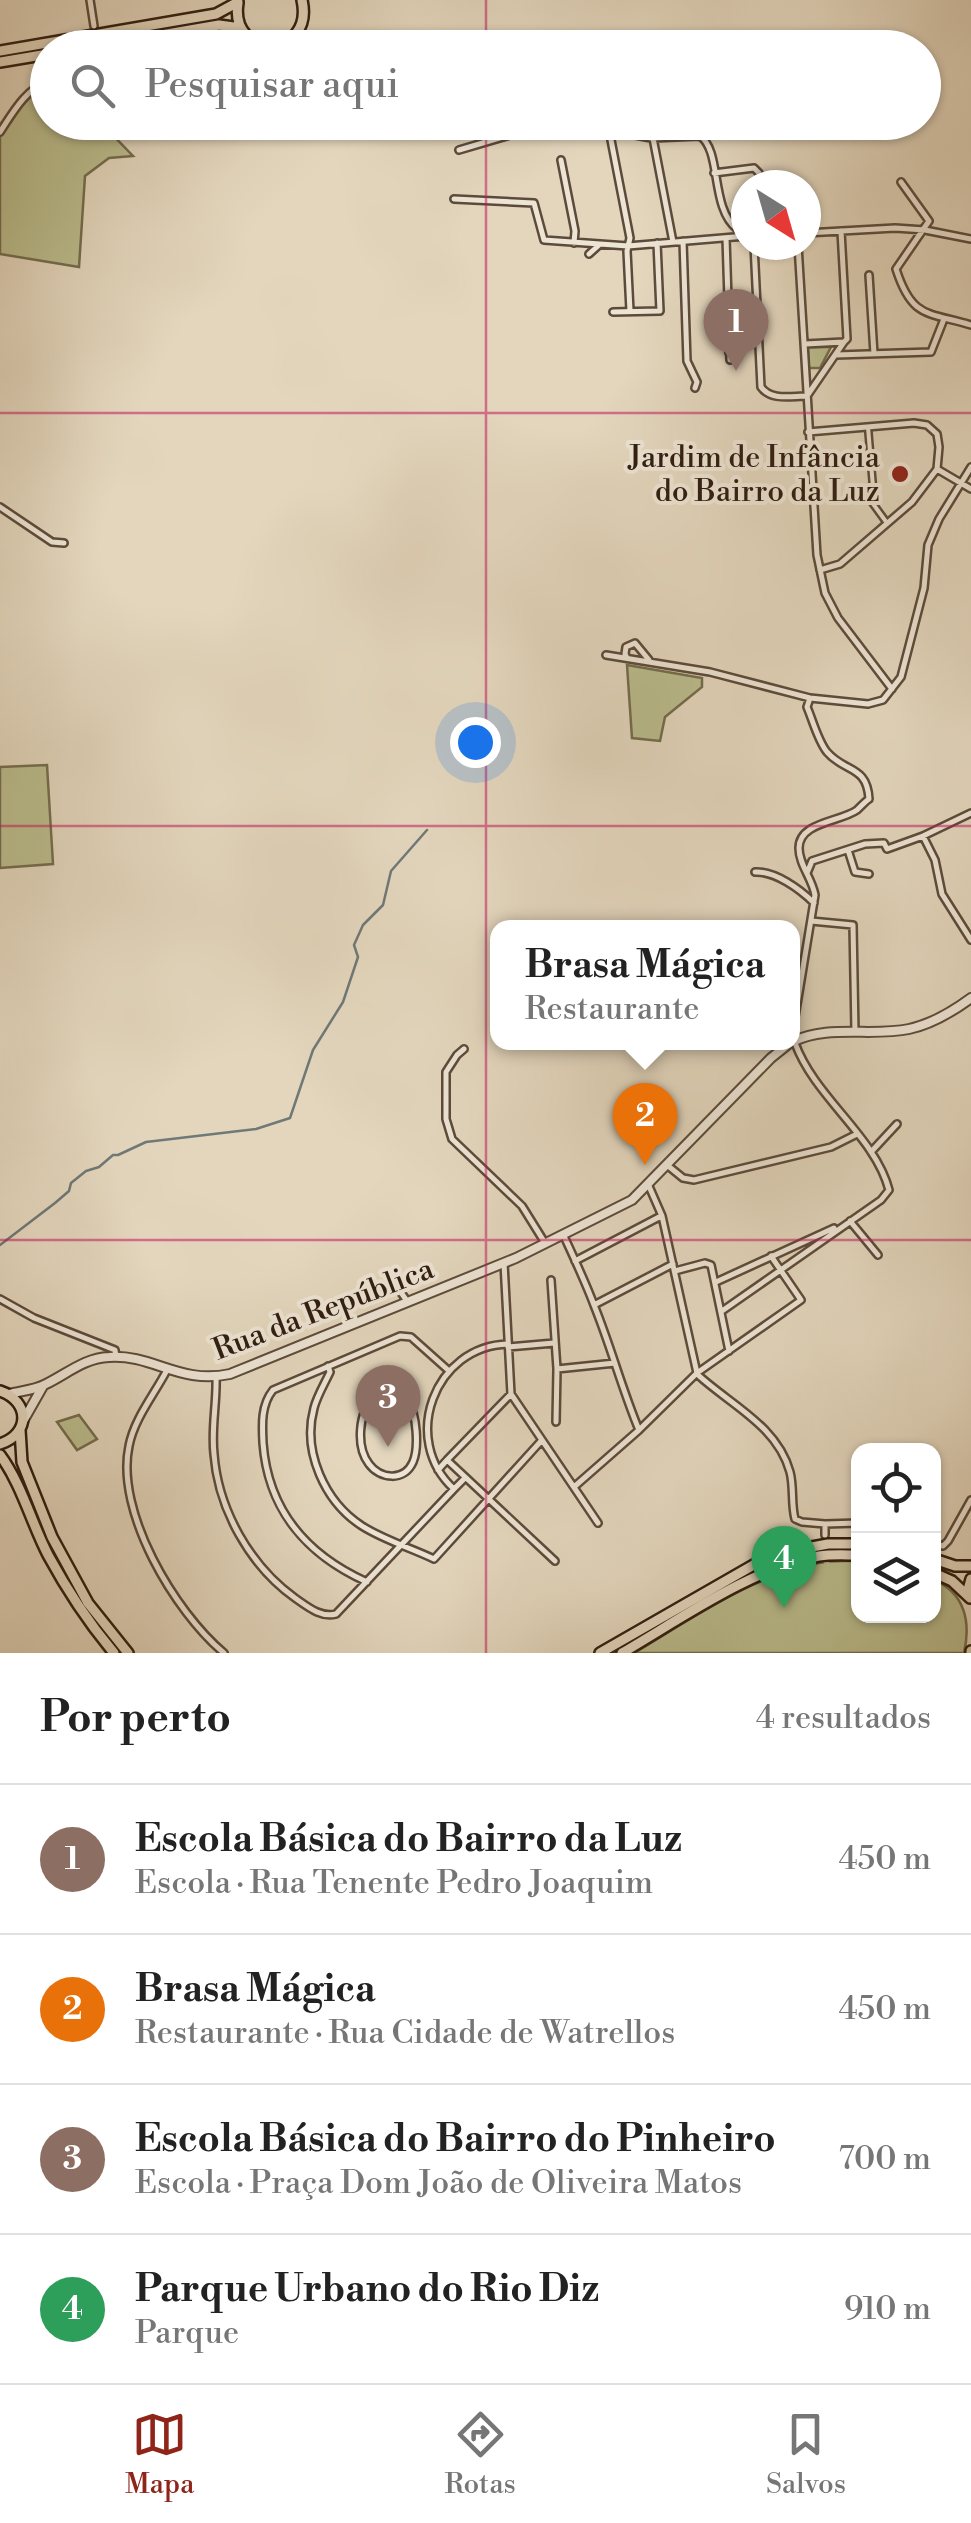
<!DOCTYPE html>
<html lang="pt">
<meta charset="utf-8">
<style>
:root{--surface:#fff;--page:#f2f2f2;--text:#222;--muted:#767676;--line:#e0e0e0;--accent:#8f2418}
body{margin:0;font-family:"Libre Bodoni",serif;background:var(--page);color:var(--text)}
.controls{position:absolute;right:30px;bottom:30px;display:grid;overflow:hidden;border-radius:20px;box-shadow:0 2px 8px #0004}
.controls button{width:90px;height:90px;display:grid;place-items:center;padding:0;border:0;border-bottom:2px solid var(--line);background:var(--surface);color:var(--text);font:50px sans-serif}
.compass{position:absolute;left:731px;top:170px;width:90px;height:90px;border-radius:50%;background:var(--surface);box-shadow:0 2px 8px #0004;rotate:143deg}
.you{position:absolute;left:475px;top:742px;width:35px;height:35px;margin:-25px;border:8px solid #fff;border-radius:50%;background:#1a73e8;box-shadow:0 0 0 15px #1a73e833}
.badge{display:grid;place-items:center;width:65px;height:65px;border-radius:50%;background:var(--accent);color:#fff;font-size:32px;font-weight:700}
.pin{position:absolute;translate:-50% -82px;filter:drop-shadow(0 2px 5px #0008)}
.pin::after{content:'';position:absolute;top:52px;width:35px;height:30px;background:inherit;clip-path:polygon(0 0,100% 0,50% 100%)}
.popup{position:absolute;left:490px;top:920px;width:310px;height:130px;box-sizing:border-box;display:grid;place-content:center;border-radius:20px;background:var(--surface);filter:drop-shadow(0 2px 8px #0005);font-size:32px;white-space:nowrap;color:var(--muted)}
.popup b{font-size:38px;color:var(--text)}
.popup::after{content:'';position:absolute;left:50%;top:100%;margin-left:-20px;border:20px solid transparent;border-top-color:var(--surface)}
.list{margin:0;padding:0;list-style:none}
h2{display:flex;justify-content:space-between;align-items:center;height:130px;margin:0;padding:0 40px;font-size:42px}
h2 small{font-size:32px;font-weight:400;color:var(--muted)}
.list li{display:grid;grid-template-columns:65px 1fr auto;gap:30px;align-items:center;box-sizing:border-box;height:150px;padding:0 40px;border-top:2px solid var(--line)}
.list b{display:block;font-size:38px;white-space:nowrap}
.list p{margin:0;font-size:32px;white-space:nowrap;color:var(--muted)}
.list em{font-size:32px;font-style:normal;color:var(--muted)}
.icon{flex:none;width:55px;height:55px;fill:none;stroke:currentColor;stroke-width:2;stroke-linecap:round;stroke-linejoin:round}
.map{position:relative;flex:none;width:971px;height:1653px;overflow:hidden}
.search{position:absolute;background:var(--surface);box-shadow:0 2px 8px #0004;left:30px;right:30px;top:30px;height:110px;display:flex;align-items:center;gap:25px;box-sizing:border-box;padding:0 35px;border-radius:55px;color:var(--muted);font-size:38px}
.sheet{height:730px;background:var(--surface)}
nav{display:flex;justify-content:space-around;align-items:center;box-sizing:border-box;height:140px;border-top:2px solid var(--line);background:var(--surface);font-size:28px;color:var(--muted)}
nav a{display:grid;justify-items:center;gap:5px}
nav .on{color:var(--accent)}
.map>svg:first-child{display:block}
.green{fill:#babc8d;stroke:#746c4e;stroke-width:2.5}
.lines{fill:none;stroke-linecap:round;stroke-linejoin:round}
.stream{stroke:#6f7977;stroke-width:2.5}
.minor-tunnel{stroke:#bfb19a;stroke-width:5;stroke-dasharray:5 2.5;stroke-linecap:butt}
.pedestrian-casing{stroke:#5c4b3b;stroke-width:9}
.minor-casing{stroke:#5c4b3b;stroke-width:10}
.tertiary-casing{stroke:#5c4b3b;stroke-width:12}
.primary-casing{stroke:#2f1d10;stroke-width:14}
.trunk-casing{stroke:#2f1d10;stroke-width:14}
.pedestrian{stroke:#ede4d4;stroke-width:4}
.minor{stroke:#ede4d4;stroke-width:5}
.tertiary{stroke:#ede4d4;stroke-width:8}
.primary{stroke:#e3d6bd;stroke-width:9}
.trunk{stroke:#e3d6bd;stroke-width:9}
.grid{fill:none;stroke:#c2185b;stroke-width:2.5;stroke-opacity:0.55}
.poi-dot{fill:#8f2418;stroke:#ede4d4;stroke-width:4}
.labels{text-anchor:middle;stroke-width:8;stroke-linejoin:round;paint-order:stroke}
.poi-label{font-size:30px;fill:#2f1d10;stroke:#ede4d4;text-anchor:end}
.street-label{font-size:30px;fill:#2f1d10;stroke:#ede4d4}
</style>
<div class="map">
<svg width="971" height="1653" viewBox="0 0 971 1653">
<rect width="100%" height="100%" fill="#e3d6bd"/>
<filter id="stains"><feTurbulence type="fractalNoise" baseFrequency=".002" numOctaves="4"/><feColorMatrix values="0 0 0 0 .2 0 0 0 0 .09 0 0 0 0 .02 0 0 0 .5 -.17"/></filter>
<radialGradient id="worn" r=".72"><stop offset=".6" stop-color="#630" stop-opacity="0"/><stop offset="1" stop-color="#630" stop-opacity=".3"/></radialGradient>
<!-- green -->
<path class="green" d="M 47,82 L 48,122 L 101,123 L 133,156 L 109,158 L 85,176 L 79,267 L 0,254 L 0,132 L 31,90 Z
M 808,347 L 831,347 L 820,368 L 808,368 Z
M 627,665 L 702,678 L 702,687 L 665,717 L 660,741 L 632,738 Z
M 47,765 L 53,864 L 0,868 L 0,767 Z
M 79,1415 L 97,1439 L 77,1450 L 57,1422 Z
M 858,1561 L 858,1616 L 934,1616 L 934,1580 C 965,1593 971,1622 964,1653 L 634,1653 C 690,1620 754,1574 819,1563 C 832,1560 846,1561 858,1561 Z"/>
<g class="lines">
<!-- stream -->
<path class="stream" d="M 0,1245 L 55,1203 L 69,1191 L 71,1183 L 86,1171 L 99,1167 L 113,1155 L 118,1155 L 146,1142 L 256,1129 L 290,1118 L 313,1050 L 343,1002 L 358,957 L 354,945 L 363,925 L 383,905 L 391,871 L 427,830"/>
<!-- minor-tunnel -->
<path class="minor-tunnel" d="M 825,1544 L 827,1566"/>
<defs>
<path id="pedestrian" d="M 868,427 L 873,487 L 869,487 L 871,501 L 887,523"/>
<path id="minor" d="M 90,0 L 94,26
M 603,122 L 614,131 L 651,138
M 614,131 L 611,140 L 630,238 L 627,251 L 630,311
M 0,132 C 12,114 26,88 48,82
M 459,150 L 530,129 L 598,122
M 561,160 L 575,231 L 574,243
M 714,173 L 754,168 L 759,173 L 760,185
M 901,182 L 929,221 L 896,269 C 912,319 928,312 971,325
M 454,199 L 534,203 L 544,240 L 628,246 L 746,236
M 806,233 L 895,228 L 925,230 L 971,239
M 726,238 L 730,360
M 683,241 L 687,361 L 697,382 L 695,388
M 673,242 L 653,138 L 700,136 C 722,151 710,208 737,229 L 746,229
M 754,245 L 761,387 C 771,401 791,396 807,396 L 844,342
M 798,245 L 817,555 L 825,593 L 838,618 L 892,689
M 589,254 L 599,245
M 869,275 L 874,354
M 613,312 L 660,311 L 657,243
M 729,340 L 734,340 L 741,346 L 738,351 L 729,353
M 805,344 L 844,342 L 847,339 L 841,231
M 836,355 L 931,352 L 944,319
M 808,432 L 914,423 L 927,425 L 937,434 L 939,447 L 937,469 L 912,502 L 840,564 L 820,570
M 937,469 L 971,489
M 0,507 L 52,542 L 64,543
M 606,655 L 710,672 L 810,698 L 868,704 L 883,700 L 901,677 L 924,588 L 928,545 L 939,519 L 971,467
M 627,658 L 625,654 L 626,647 L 635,643 L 649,660
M 923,836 L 935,860 L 942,894 L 971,940
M 848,850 L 855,872 L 869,874
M 755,872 C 775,871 800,889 814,903
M 807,873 L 812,861 L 865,844 L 884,843 L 887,849 L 923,836 L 971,813
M 811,921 L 853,925 L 855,1032
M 792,1035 L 815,895 C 812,878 799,865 799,848 C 799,822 840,822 857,810 C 858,809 867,800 869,799 C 867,765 845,773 827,752 C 818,741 813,721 807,707 L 810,698
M 464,1049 L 457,1055 L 446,1072 L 446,1119 L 452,1139 L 522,1206 L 545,1243
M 871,1152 L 897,1124
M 667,1165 L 683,1178 L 694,1180 L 831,1147 L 857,1134
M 648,1184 L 662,1216 L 697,1373
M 850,1221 L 878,1255
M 563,1234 C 574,1258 585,1281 594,1305 C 611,1347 622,1389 639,1430
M 575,1261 L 661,1216
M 504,1263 L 511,1394
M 675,1271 L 705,1263 L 711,1265 L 729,1351
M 388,1274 L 407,1301
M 551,1280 L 557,1369 L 556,1422
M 716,1282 L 834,1228
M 0,1299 L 34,1318 L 115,1350 L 116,1357
M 594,1305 L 673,1264
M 722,1311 L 881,1200 L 889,1190 C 875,1136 815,1098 795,1043
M 508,1347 L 554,1343
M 328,1366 L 330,1372 C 325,1383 317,1396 314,1408 C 302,1452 325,1502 362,1526 C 384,1540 411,1548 434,1559 L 542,1440
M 557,1369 L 615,1363
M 167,1370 C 154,1395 134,1419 129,1446 C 115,1512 175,1612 224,1653
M 697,1374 C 729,1404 777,1425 790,1472 C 794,1487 791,1504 795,1519 L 802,1522 L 825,1524 L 825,1535
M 216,1377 C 217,1403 211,1428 214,1454 C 218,1509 250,1566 295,1598 C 308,1607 321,1618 336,1614 L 454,1489
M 388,1392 C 397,1393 403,1394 408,1402 C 417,1414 419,1448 413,1462 C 404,1482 380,1479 369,1464 C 356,1447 358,1412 374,1399 C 377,1397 385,1393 388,1392 Z
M 447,1460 L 511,1394 L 598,1523
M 438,1470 L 447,1460 L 555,1561
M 465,1478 L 454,1489 C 400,1440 434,1346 508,1344
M 574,1487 L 639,1430 L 697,1373 L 801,1300 L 771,1256
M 825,1524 L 858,1523
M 934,1544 L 943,1546 L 948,1541 L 971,1500
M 367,1582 C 307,1555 268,1510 263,1443 C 262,1424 261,1405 273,1390 L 400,1336 L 411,1337 L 448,1370"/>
<path id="tertiary" d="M 792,1042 C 828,1024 871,1037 909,1029 C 932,1024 952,1012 971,998
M 9,1394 C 21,1391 35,1390 46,1384 C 67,1374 84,1358 109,1357 C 153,1354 180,1385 230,1374 L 516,1258 L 632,1200 L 771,1058 L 791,1042
M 22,1423 L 43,1386"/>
<path id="primary" d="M 971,1653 L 971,1651"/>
<path id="trunk" d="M 238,3 C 229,60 315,59 302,0
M 86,48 L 219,25 L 241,28
M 0,51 L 216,14 L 238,2
M 0,62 L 48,54
M 0,1391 C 30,1401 31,1434 0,1444
M 20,1430 L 22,1462 L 52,1537 L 88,1603 L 128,1653
M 0,1455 C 22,1485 31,1522 48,1555 C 67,1590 88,1622 114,1653
M 934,1559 L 955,1566 L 971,1566
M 934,1573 L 952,1581 L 970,1598
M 970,1598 L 968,1590 L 971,1579
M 600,1653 L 757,1563 L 796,1550 L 828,1544 L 858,1544
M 622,1653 C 679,1620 754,1567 819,1556 C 832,1554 846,1555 858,1555"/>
</defs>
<!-- pedestrian casing -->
<use href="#pedestrian" class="pedestrian-casing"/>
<!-- minor casing -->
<use href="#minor" class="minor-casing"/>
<!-- tertiary casing -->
<use href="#tertiary" class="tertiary-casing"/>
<!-- primary casing -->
<use href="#primary" class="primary-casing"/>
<!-- trunk casing -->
<use href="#trunk" class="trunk-casing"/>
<!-- pedestrian -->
<use href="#pedestrian" class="pedestrian"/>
<!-- minor -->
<use href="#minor" class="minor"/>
<!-- tertiary -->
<use href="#tertiary" class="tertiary"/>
<!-- primary -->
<use href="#primary" class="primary"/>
<!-- trunk -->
<use href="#trunk" class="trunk"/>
</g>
<!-- grid -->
<path class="grid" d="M 486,0 L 486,48M 486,122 L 486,1653M 0,413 L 971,413M 0,826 L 971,826M 0,1240 L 971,1240"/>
<!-- markers -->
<circle class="poi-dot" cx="900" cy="474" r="10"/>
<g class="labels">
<!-- poi labels -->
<g class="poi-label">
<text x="880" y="467">Jardim de Infância<tspan x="880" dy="34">do Bairro da Luz</tspan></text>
</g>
<!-- street labels -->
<g class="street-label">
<text transform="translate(323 1309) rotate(-21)" y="10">Rua da República</text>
</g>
</g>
<rect width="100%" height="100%" filter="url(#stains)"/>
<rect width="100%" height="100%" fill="url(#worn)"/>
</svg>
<div class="controls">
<button><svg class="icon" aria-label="locate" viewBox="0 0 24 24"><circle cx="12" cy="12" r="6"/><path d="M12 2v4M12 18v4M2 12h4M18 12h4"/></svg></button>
<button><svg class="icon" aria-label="layers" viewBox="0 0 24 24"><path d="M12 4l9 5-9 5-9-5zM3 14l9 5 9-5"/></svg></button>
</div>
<svg class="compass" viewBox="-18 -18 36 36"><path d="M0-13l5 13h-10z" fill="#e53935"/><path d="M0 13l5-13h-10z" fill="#767676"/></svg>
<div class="you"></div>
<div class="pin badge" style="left:736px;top:371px;background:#8d6e63">1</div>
<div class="pin badge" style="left:645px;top:1165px;background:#e8710a">2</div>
<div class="popup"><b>Brasa Mágica</b>Restaurante</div>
<div class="pin badge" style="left:388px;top:1447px;background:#8d6e63">3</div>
<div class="pin badge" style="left:784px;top:1608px;background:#2e9e5b">4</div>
<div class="search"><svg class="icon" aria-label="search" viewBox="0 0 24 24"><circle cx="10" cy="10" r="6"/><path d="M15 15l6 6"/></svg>Pesquisar aqui</div>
</div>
<section class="sheet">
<h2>Por perto<small>4 resultados</small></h2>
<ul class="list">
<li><span class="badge" style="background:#8d6e63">1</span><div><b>Escola Básica do Bairro da Luz</b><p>Escola · Rua Tenente Pedro Joaquim</p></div><em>450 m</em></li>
<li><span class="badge" style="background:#e8710a">2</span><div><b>Brasa Mágica</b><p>Restaurante · Rua Cidade de Watrellos</p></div><em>450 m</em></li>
<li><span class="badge" style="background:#8d6e63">3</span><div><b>Escola Básica do Bairro do Pinheiro</b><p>Escola · Praça Dom João de Oliveira Matos</p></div><em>700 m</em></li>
<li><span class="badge" style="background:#2e9e5b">4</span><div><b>Parque Urbano do Rio Diz</b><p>Parque</p></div><em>910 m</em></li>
</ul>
</section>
<nav>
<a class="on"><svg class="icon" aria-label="map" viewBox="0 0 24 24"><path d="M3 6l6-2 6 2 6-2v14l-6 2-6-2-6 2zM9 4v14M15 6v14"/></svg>Mapa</a>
<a><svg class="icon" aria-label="directions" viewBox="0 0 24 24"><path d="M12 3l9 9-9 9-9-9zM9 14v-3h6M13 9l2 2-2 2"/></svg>Rotas</a>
<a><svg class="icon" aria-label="saved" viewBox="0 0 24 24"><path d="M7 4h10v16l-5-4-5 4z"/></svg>Salvos</a>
</nav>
